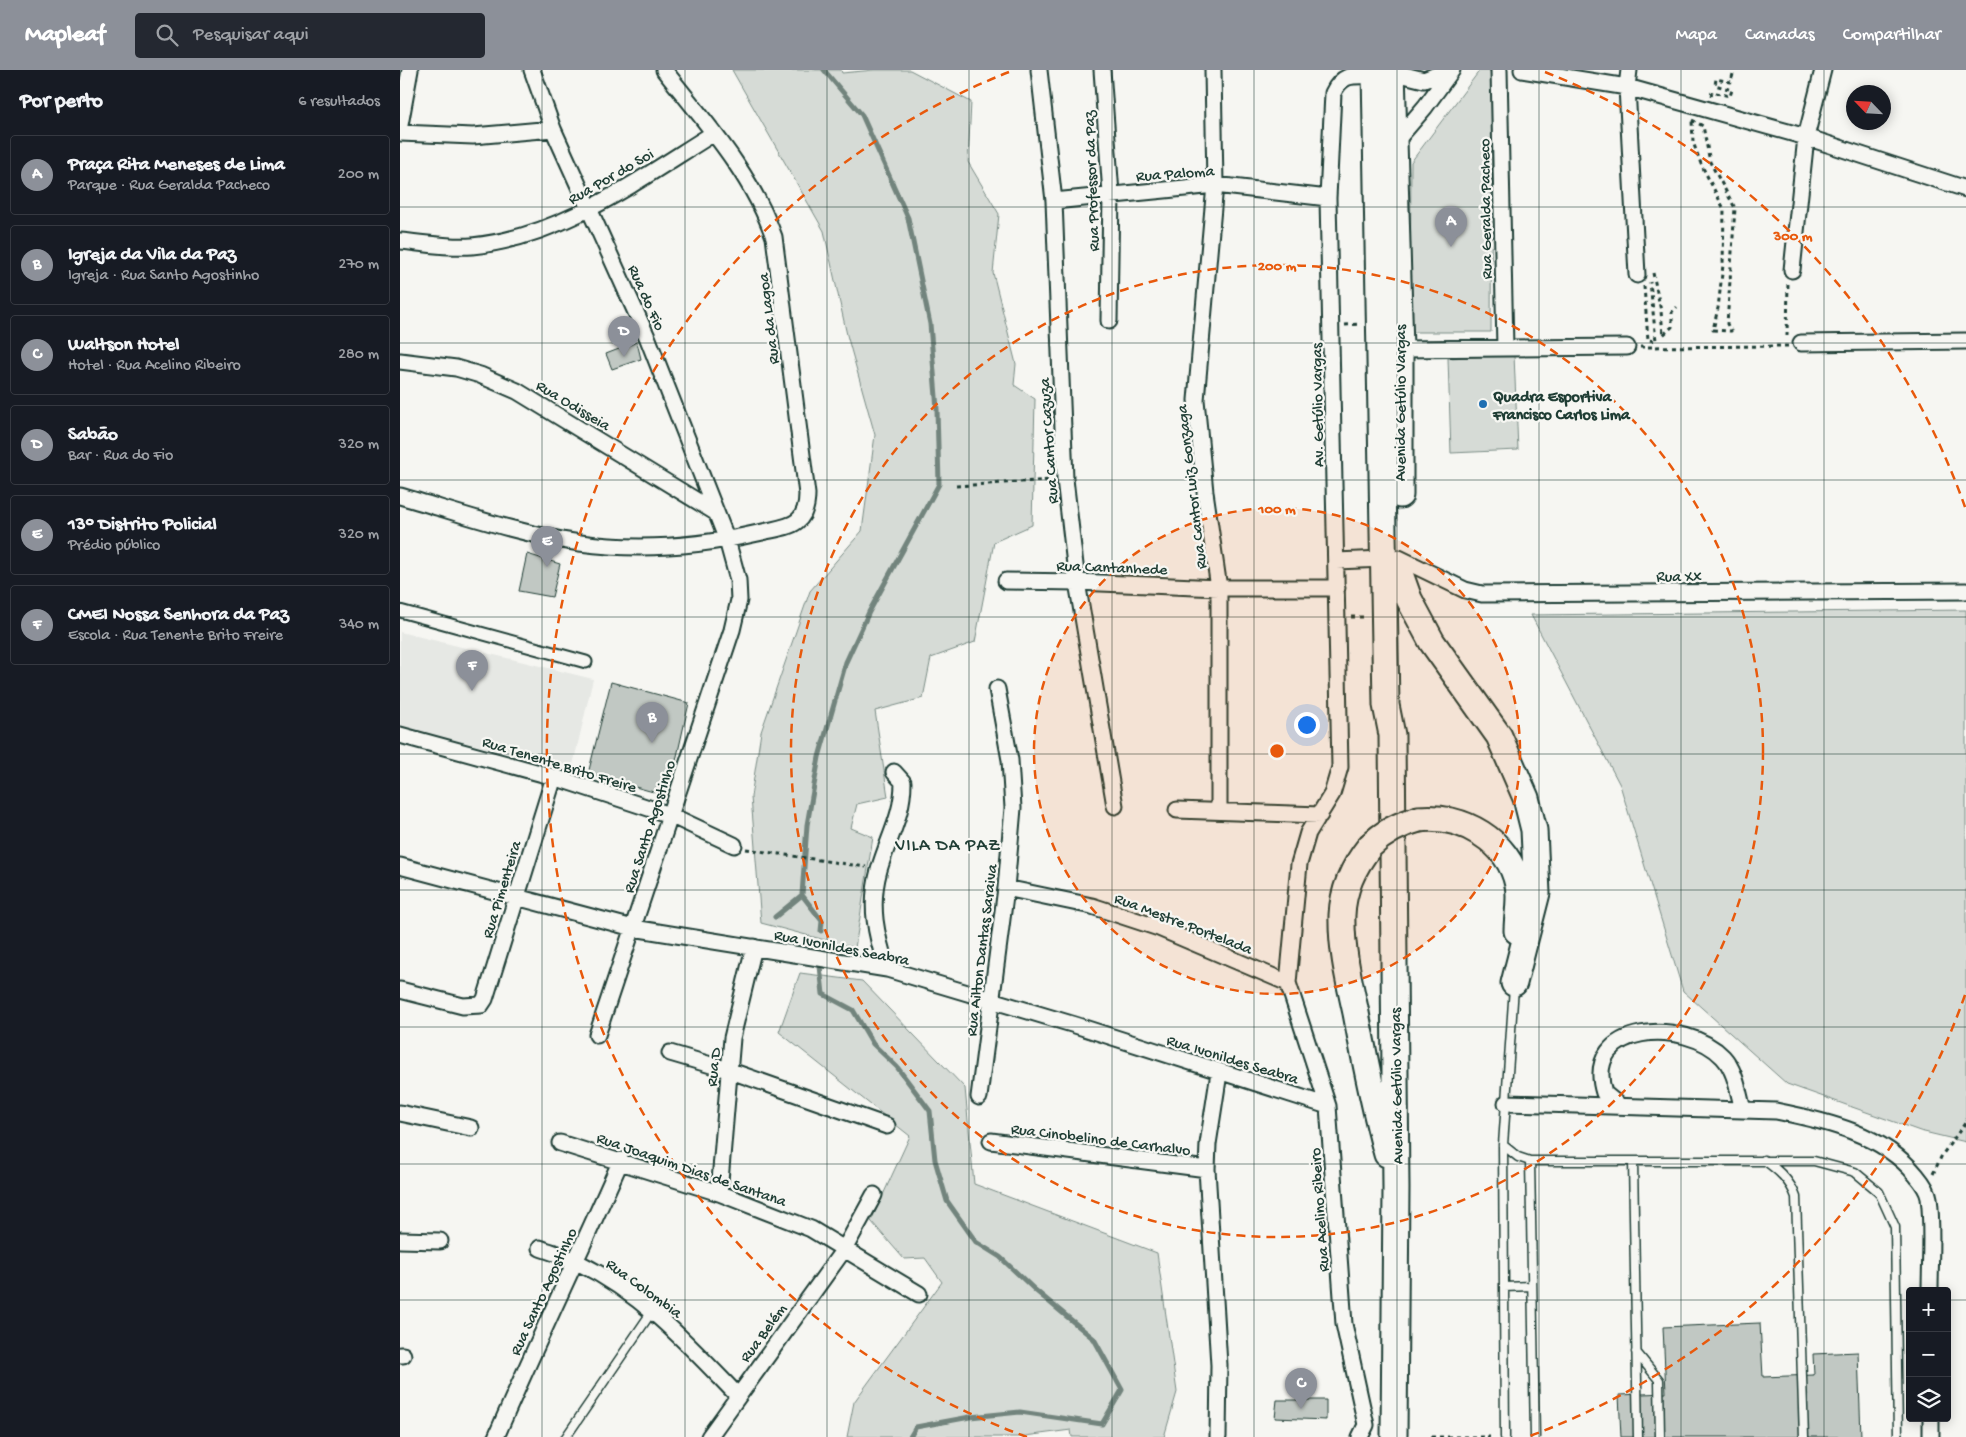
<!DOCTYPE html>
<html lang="pt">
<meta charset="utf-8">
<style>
:root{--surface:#171b24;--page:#242831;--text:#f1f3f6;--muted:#9ea1a6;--line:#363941;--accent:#8c9099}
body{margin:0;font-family:"Gochi Hand",sans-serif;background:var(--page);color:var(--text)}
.controls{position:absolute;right:15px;bottom:15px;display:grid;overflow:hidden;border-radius:5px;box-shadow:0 2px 12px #0003}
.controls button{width:45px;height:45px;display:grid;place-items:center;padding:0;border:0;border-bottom:1px solid var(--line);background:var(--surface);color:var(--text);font:25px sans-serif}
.compass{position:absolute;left:1446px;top:15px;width:45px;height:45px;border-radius:50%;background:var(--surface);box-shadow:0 2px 12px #0003;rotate:295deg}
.you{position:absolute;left:906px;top:654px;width:18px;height:18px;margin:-12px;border:4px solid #fff;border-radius:50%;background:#1a73e8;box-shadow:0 0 0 8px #1a73e833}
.badge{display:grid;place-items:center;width:32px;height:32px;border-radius:50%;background:var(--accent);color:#fff;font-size:16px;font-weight:700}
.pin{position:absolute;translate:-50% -41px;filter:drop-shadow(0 1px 2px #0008)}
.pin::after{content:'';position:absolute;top:26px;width:18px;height:15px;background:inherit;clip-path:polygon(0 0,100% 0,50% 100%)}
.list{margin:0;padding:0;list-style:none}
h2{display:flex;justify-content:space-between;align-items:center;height:65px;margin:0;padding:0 20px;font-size:21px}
h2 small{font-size:16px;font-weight:400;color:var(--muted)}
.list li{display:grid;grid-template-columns:32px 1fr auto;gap:15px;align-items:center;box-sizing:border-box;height:80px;margin:0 10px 10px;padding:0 10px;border:1px solid var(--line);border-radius:5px}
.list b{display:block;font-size:19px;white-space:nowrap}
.list p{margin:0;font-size:16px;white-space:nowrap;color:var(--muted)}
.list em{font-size:16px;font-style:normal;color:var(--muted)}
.icon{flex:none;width:28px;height:28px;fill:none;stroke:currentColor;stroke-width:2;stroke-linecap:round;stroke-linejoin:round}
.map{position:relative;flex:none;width:1566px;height:1367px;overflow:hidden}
header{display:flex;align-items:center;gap:30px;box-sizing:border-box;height:70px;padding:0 25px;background:var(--accent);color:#fff}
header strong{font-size:24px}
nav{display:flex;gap:28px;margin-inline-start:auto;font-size:18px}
.search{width:350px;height:45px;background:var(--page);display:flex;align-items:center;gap:12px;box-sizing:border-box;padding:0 18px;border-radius:5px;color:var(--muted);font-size:19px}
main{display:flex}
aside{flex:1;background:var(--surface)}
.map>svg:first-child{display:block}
.built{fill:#e6e8e4}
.green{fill:#d6dbd6;stroke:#7a8c85}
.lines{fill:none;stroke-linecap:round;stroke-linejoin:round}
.stream{stroke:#72847d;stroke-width:5}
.building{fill:#c1c8c3;stroke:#1f3d34}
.service-casing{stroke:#1f3d34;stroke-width:11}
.pedestrian-casing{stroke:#1f3d34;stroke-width:15}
.minor-casing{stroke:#1f3d34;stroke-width:19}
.trunk-casing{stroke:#1f3d34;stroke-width:29}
.path{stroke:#1f3d34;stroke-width:3;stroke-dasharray:4 4;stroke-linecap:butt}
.service{stroke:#f6f6f2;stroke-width:8}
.pedestrian{stroke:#f6f6f2;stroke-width:11}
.minor{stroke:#f6f6f2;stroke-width:15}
.trunk{stroke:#f6f6f2;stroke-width:25}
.trunk-bridge-casing{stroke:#1f3d34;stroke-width:29;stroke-linecap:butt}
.trunk-bridge{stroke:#f6f6f2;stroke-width:25}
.grid{fill:none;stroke:#1f3d34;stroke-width:1;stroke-opacity:0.55}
.ring{fill:none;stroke:#e8590c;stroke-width:2.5;stroke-dasharray:9 6}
.poi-dot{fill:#1f6fb2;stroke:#f6f6f2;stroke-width:2}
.labels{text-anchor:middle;stroke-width:4.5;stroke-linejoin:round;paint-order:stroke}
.street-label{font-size:16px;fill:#1f3d34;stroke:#f6f6f2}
.poi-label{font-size:16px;font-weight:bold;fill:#1f3d34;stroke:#f6f6f2;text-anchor:start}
.neighbourhood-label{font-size:18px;letter-spacing:1px;fill:#1f3d34;stroke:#f6f6f2}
.centre{fill:#e8590c;stroke:#f6f6f2;stroke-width:2.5}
.ring-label{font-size:15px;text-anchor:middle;font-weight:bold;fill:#e8590c;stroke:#f6f6f2;stroke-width:4.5;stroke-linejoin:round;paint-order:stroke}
</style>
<header>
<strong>Mapleaf</strong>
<div class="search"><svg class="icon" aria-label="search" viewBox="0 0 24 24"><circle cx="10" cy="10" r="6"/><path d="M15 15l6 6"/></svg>Pesquisar aqui</div>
<nav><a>Mapa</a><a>Camadas</a><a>Compartilhar</a></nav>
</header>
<main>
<aside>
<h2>Por perto<small>6 resultados</small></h2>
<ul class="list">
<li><span class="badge">A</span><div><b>Praça Rita Meneses de Lima</b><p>Parque · Rua Geralda Pacheco</p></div><em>200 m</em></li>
<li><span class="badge">B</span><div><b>Igreja da Vila da Paz</b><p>Igreja · Rua Santo Agostinho</p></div><em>270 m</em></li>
<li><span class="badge">C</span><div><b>Waltson Hotel</b><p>Hotel · Rua Acelino Ribeiro</p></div><em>280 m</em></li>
<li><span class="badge">D</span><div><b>Sabão</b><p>Bar · Rua do Fio</p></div><em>320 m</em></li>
<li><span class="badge">E</span><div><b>13° Distrito Policial</b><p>Prédio público</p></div><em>320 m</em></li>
<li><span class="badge">F</span><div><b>CMEI Nossa Senhora da Paz</b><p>Escola · Rua Tenente Brito Freire</p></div><em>340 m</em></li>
</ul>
</aside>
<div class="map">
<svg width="1566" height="1367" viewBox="0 0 1566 1367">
<rect width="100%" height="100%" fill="#f6f6f2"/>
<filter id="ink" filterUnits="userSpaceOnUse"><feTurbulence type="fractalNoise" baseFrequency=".02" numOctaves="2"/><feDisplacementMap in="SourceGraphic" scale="10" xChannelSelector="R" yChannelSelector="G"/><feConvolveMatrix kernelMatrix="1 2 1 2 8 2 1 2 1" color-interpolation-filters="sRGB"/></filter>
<g filter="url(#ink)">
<!-- built -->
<path class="built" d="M 0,562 L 193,609 L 172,699 L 0,657 Z"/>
<!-- green -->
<path class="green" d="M 332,0 L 441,0 L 442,3 L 474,0 L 510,0 L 571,32 L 568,92 L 599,144 L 593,203 L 616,294 L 614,315 L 635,329 L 632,455 L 594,472 L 575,572 L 531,588 L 523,628 L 475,641 L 488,727 L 457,734 L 451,758 L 473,767 L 455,878 L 361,853 L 351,727 L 361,662 L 410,521 L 462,461 L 475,365 L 447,265 L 424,161 Z
M 1080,0 L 1089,0 L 1092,5 L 1091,262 L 1010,262 L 1011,92 Z
M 1114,285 L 1118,380 L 1051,383 L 1048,288 Z
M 1566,540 L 1566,1072 L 1520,1061 L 1387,1014 L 1283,921 L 1220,715 L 1131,545 Z
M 400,903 L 462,911 L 565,1018 L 574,1114 L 757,1183 L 777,1322 L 764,1367 L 672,1367 L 671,1360 L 617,1367 L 447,1367 L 454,1332 L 542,1212 L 525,1188 L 504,1189 L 471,1151 L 510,1066 L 379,962 Z"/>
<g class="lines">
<!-- stream -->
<path class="stream" d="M 402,825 L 422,851 L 421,861
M 375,847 L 402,825 L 407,755 L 419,687 L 446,592 L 469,542 L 539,414 L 537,339 L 530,254 L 508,148 L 462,45 L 424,0
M 420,896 L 423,924 L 453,940 L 473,974 L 497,997 L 530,1041 L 535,1090 L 547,1131 L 576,1172 L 600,1187 L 635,1220 L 694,1269 L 722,1320 L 702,1354 L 620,1342 L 570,1347 L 516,1357 L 510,1367"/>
</g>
<!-- building -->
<path class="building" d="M 237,272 L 241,289 L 212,299 L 206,284 Z
M 127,484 L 160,494 L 152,527 L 119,521 Z
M 211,612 L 289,633 L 268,726 L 188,704 Z
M 1360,1253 L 1363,1307 L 1414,1305 L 1413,1284 L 1458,1282 L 1461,1367 L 1221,1367 L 1219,1325 L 1266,1323 L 1263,1257 Z
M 877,1330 L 926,1330 L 926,1350 L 875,1348 Z"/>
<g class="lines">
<defs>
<path id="service" d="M 1103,1075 L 1118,1087 L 1130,1091 L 1414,1091 L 1455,1102 L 1479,1122 L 1495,1157 L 1498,1367
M 1364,1090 C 1378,1100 1390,1110 1396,1127 L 1404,1367
M 1130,1091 L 1135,1367
M 1233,1091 L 1238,1367
M 1104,1217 L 1132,1216
M 1236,1282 L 1259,1310 L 1260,1367
M 166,1367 L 253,1240
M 1105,1367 L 1103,1075 L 1114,917"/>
<path id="pedestrian" d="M 0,541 L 186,592"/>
<path id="minor" d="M 132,0 L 153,59 L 248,269 L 327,470 L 338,510 L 339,530 L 332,560 L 197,965
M 639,0 L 654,131 L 665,409 L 677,512 L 715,736
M 702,0 L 711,124 L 709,251
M 813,0 L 815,115 L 796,330 L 805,422 L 819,518 L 819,741
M 1099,0 L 1105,278
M 1122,0 L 1227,17 L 1406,67 L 1566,119
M 1229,0 L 1227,17 L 1237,205
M 992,2 L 1024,10 L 1049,0
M 0,55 L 10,0
M 0,63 L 73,66 L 153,59
M 995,72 L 1025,37 L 1052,0
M 654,131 L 815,115 L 928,128
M 0,171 C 23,173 49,178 72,176 C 162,167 238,110 314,63
M 1392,200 L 1406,67 L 1423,0
M 1401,273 L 1566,271
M 1000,279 L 1227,277
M 0,291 L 56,298 L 80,305 L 117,321 L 315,442
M 0,426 C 59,443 119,464 180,473 C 238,481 301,476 358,463 C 385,456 407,459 407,424 L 374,167 C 352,104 305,52 264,0
M 999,488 L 1065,520 L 1082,524 L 1566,521
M 936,491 L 984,489
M 606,511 L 677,512 L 819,518 L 937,518
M 0,665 L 154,707 L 270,745 L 334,775
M 777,740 L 920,745
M 0,796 L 233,858 L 487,899 L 675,955 L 928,1036
M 606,818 L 692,836 L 759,858 L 888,913
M 487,899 C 476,865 469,836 479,800 C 488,768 503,746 503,712 L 494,702
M 0,920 L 63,936 L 81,935 L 85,929 L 154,707
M 270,983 L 328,1000 L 487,1056
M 579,1027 L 606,818 L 613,738 L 610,690 L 597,619
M 1106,1033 L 1376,1041 C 1426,1051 1483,1064 1516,1105 C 1521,1111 1528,1121 1529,1128 C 1533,1158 1530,1191 1530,1221
M 1220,1036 L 1204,1023 C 1182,952 1286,948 1323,987 C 1336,1001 1338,1022 1343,1040
M 0,1043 L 71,1058
M 591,1071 L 807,1099
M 160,1073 L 319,1123 L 411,1159 L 519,1224
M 319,1123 L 332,968 L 354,877
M 0,1170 L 40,1171
M 140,1178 C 153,1183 167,1186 179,1193 C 243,1224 289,1275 337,1325
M 0,1285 L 3,1285
M 1531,1348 L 1531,1367
M 96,1367 C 136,1274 180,1183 221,1090
M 309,1367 L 445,1178 L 474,1125
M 818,1367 L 819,1295 L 807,1099 L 808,1074 L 819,1003
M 960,1367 L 966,1355 L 944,1254 L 928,1036 L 888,913 L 899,794 L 908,763 L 932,724 L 940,697 L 928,128 L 933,23 C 943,2 954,6 975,6"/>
<path id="trunk" d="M 975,0 L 986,635 L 992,665 L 996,1118 L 994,1367
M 992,0 L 1000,279 L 1000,425
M 999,501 L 1009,529 L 1032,572 L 1099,666 L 1126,728 L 1134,760 L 1137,823 L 1114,913
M 1019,749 C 1062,744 1109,771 1118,815 C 1121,828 1117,846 1117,861
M 970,776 C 954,796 943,819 942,845 C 941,878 949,911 956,943 C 965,991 974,1038 987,1084"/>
</defs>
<!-- service casing -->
<use href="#service" class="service-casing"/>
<!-- pedestrian casing -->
<use href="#pedestrian" class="pedestrian-casing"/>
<!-- minor casing -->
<use href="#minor" class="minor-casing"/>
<!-- trunk casing -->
<use href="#trunk" class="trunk-casing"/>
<!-- path -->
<path class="path" d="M 1311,26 L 1312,22 L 1330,26 L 1332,20 L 1315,15 L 1316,9 L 1331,12 L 1334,0
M 1292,50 L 1303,56 L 1310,92 L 1335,138 L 1327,254 L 1331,261 L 1313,260 L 1318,238 L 1323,195 L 1324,139 L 1301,94 L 1293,72 Z
M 1253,203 L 1261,241 L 1263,265 L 1272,257 L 1272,242 L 1277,237
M 1244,216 L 1248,270 L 1256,271 L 1250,212
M 945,255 L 961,254
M 1387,266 L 1388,212
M 1240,277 L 1388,276
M 556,416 L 650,410
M 951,547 L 965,547
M 346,779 L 466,797
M 1533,1104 L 1542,1085 L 1566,1052
M 1031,1367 L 1090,1367"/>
<!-- service -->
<use href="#service" class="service"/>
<!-- pedestrian -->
<use href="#pedestrian" class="pedestrian"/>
<!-- minor -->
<use href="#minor" class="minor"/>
<!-- trunk -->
<use href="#trunk" class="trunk"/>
<defs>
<path id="trunk-bridge" d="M 970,776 C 984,762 1000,754 1019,749"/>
</defs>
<!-- trunk-bridge casing -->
<use href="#trunk-bridge" class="trunk-bridge-casing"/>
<!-- trunk-bridge -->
<use href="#trunk-bridge" class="trunk-bridge"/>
</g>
</g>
<!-- grid -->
<path class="grid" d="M 142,0 L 142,1367M 285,0 L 285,1367M 427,0 L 427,1367M 569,0 L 569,1367M 712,0 L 712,1367M 854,0 L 854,1367M 997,0 L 997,1367M 1139,0 L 1139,1367M 1281,0 L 1281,1367M 1424,0 L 1424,1367M 0,137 L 1566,137M 0,273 L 1566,273M 0,410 L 1566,410M 0,547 L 1566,547M 0,684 L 1566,684M 0,820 L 1566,820M 0,957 L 1566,957M 0,1094 L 1566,1094M 0,1230 L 1510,1230M 1547,1230 L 1566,1230"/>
<!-- distance rings -->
<circle cx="877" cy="681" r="243" fill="#e8590c" fill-opacity=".12"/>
<g class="ring">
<circle cx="877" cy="681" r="243"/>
<circle cx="877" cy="681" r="486"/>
<path d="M1565 925A730 730 0 0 1 1127 1367M627 1367A730 730 0 0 1 609 2M1145 2A730 730 0 0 1 1565 437"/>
</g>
<!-- markers -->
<circle class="poi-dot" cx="1083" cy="334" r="5"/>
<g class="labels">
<!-- street labels -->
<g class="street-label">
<text transform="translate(775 102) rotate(-4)" y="6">Rua Paloma</text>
<text transform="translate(210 105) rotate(-30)" y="6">Rua Por do Soi</text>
<text transform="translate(690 111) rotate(-92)" y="6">Rua Professor da Paz</text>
<text transform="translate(1084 139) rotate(-91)" y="6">Rua Geralda Pacheco</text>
<text transform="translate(248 227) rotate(66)" y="6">Rua do Fio</text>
<text transform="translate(367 249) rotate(-97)" y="6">Rua da Lagoa</text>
<text transform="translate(999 333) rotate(-90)" y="6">Avenida Getúlio Vargas</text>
<text transform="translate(174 334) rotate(31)" y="6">Rua Odisseia</text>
<text transform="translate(916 335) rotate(-91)" y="6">Av. Getúlio Vargas</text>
<text transform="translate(647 371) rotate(-94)" y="6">Rua Cantor Cazuza</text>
<text transform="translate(790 417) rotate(-97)" y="6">Rua Cantor Luiz Gonzaga</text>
<text transform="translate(712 496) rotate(2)" y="6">Rua Cantanhede</text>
<text x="1279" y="511">Rua Xx</text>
<text transform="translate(160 693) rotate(17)" y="6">Rua Tenente Brito Freire</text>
<text transform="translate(248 756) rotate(-72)" y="6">Rua Santo Agostinho</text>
<text transform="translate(100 819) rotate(-73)" y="6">Rua Pimenteira</text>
<text transform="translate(784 852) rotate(21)" y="6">Rua Mestre Portelada</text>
<text transform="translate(442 876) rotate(11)" y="6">Rua Ivonildes Seabra</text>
<text transform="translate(580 880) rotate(-83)" y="6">Rua Ailton Dantas Saraiva</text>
<text transform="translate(833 988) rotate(17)" y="6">Rua Ivonildes Seabra</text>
<text transform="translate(312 997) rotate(-84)" y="6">Rua D</text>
<text transform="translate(995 1016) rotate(-91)" y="6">Avenida Getúlio Vargas</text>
<text transform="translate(701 1068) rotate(7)" y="6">Rua Cinobelino de Carhalvo</text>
<text transform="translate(292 1098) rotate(19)" y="6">Rua Joaquim Dias de Santana</text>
<text transform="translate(918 1140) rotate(-94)" y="6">Rua Acelino Ribeiro</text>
<text transform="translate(245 1217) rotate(36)" y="6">Rua Colombia</text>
<text transform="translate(142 1221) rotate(-65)" y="6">Rua Santo Agostinho</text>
<text transform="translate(362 1262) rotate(-54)" y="6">Rua Belém</text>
</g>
<!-- poi labels -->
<g class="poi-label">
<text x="1093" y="331">Quadra Esportiva<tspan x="1093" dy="18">Francisco Carlos Lima</tspan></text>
</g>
<!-- neighbourhood labels -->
<g class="neighbourhood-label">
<text x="548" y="780">VILA DA PAZ</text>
</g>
</g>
<circle cx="877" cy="681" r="8" class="centre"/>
<g class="ring-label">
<text x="1393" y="170">300 m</text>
<text x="877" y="200">200 m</text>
<text x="877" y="443">100 m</text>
</g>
</svg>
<div class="controls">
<button>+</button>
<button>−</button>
<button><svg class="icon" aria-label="layers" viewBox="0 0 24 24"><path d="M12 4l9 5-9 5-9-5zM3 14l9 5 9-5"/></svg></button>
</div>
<svg class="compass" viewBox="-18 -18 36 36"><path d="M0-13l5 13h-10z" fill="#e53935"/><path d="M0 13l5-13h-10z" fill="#9ea1a6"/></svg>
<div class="you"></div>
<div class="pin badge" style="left:1051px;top:177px">A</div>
<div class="pin badge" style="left:252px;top:673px">B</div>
<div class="pin badge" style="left:901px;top:1339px">C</div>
<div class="pin badge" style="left:224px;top:287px">D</div>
<div class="pin badge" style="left:147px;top:497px">E</div>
<div class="pin badge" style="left:72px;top:621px">F</div>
</div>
</main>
